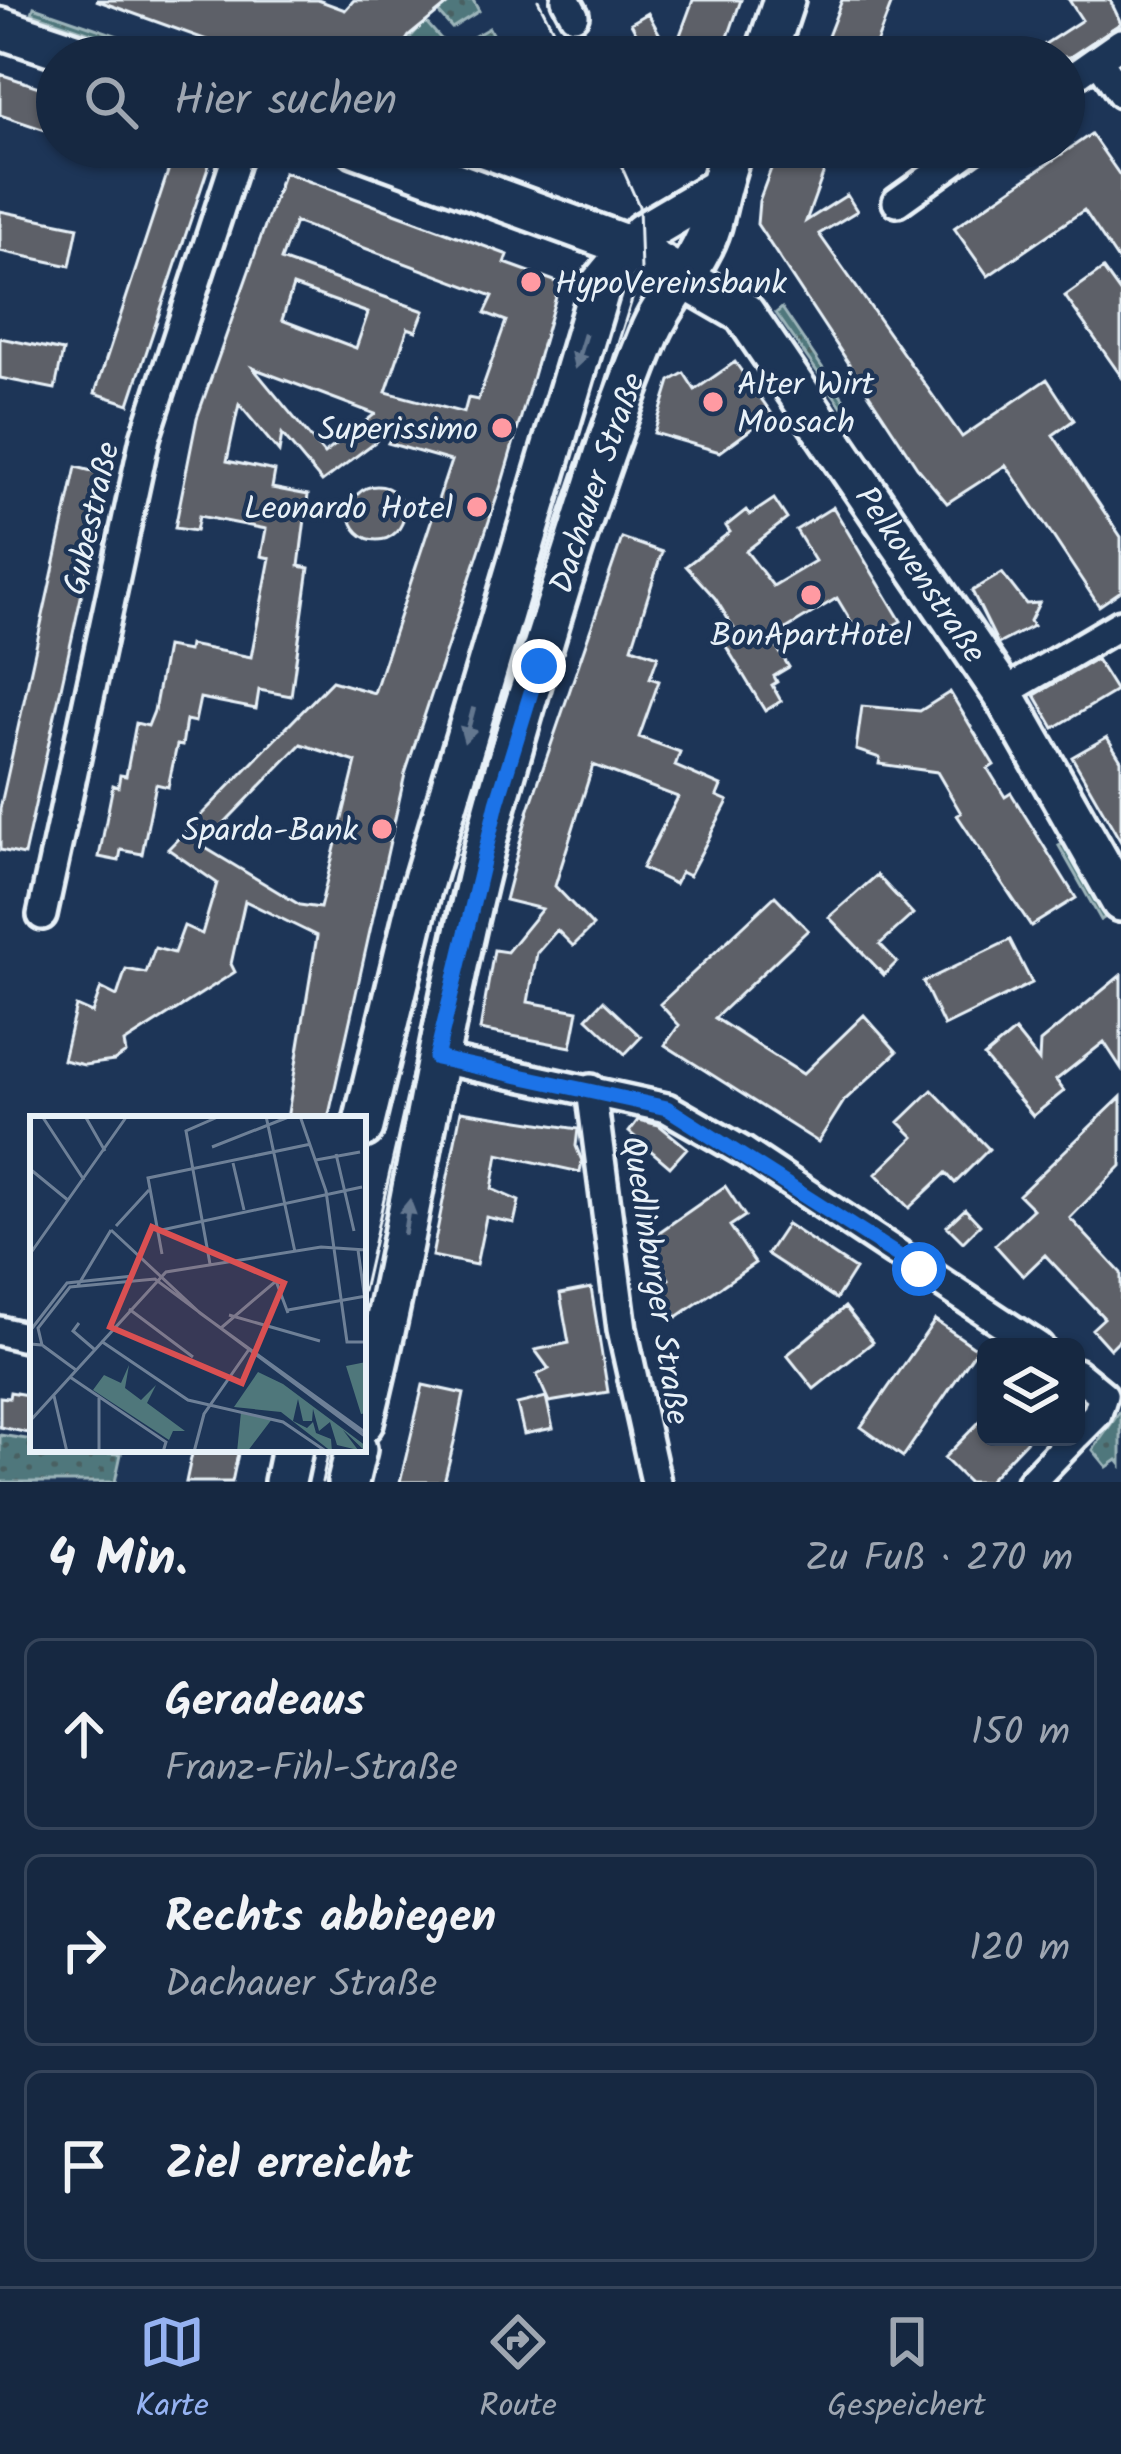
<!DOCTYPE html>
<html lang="de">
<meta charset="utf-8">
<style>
:root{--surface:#162841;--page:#23344c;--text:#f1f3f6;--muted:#9ea6b1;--line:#35445a;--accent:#95b2f1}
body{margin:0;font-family:Kalam,sans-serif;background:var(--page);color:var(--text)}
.controls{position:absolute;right:36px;bottom:36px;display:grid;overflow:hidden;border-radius:18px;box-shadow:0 3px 9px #0004}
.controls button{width:108px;height:108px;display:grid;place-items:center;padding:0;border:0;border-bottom:3px solid var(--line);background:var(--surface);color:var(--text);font:60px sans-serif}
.stop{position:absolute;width:36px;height:36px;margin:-27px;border:9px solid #1a73e8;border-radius:50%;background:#fff}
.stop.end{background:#1a73e8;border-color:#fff;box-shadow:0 3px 12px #0008}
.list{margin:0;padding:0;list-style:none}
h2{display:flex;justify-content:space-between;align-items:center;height:156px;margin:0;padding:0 48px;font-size:51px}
h2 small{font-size:39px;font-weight:400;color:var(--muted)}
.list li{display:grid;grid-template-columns:78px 1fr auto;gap:36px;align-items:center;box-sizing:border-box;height:192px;margin:0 24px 24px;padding:0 24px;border:3px solid var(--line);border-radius:18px}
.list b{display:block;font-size:45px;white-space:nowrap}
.list p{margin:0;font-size:39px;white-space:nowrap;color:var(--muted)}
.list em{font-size:39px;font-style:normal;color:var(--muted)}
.icon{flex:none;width:66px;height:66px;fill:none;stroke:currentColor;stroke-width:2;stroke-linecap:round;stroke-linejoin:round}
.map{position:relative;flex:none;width:1121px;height:1482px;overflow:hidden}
.search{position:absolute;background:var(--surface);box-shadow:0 3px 9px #0004;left:36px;right:36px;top:36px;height:132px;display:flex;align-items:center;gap:30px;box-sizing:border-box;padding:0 42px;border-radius:66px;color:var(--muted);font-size:45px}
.sheet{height:804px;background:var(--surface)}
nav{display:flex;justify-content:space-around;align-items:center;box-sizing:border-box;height:168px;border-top:3px solid var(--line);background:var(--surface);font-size:33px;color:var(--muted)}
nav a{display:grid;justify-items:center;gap:6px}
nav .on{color:var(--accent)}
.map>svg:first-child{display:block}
.grass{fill:url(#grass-dots);stroke:#9cb4ba;stroke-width:3}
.building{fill:#5d6067;stroke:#e8f1f8;stroke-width:3;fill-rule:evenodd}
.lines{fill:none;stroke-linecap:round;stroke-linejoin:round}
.street-casing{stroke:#e8f1f8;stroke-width:36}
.secondary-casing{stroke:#e8f1f8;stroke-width:48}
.street{stroke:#1d3557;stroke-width:27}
.secondary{stroke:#1d3557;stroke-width:39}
.tram{stroke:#e8f1f8;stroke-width:3}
.oneway{fill:#64778f}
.route{stroke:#1a73e8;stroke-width:15}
.poi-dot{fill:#ff9aa2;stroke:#1d3557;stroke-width:4.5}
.labels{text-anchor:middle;stroke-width:9;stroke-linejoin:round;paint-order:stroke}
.poi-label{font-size:33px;fill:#e8f1f8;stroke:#1d3557;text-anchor:end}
.street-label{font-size:33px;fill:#e8f1f8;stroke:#1d3557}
.inset-road{fill:none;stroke:#6e8097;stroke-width:3}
.view{fill:#da5052;fill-opacity:0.15;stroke:#da5052;stroke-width:6}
.inset-edge{fill:none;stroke:#e8f1f8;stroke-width:6}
</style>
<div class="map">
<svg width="1121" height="1482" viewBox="0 0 1121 1482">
<defs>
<pattern id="grass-dots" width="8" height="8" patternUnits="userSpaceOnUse" patternTransform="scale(3)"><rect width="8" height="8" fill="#4f777b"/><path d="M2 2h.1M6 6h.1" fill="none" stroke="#4a6062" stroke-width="1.8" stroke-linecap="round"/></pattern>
</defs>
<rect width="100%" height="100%" fill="#1d3557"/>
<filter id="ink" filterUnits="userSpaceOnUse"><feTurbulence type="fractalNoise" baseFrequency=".00833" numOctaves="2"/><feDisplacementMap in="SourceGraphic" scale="24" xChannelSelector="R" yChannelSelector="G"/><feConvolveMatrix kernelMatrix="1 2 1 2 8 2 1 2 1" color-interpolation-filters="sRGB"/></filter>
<g filter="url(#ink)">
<!-- grass -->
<path class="grass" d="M 453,0 L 473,0 L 479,11 L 452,28 L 437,11 Z
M 34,7 L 159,50 L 152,54 L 32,13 Z
M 425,21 L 441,39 L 425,57 L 414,57 L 402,47 Z
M 489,28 L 504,57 L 454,57 L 468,40 Z
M 782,308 L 847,404 L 842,407 L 776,313 Z
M 1071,840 L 1112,913 L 1101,920 L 1059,846 Z
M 1121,1410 L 1121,1465 L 1117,1460 L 1107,1467 L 1093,1450 Z
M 0,1435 L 33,1440 L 33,1449 L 121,1454 L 115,1482 L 0,1482 Z"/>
<!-- building -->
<path class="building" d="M 96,0 L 318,0 L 345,10 L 354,0 L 453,0 L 409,36 L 395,57 L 254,57 Z
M 693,0 L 741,0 L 721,57 L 649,57 L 631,23 L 648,13 L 672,57 Z
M 842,0 L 893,0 L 871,57 L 820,57 Z
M 1069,0 L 1110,0 L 1121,23 L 1070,57 L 1025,57 L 1082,20 Z
M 0,74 L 57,93 L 57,134 L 0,115 Z
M 1091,134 L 1121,177 L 1121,265 L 1084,210 L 988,276 L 954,228 Z
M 176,147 L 215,147 L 129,404 L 95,393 Z
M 785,147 L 833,147 L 806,221 L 847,195 L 857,211 L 819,234 L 962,437 L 1047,379 L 1074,420 L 1053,435 L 1121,537 L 1121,591 L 1099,606 L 1006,465 L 947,503 L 917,467 L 757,224 L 759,201 L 778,150 Z
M 284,172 L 508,255 L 505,263 L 560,283 L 503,479 L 405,774 L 328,1119 L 287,1119 L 317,936 L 245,901 L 231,964 L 235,972 L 124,1043 L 126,1053 L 114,1061 L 84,1065 L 63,1060 L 76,1006 L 92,1013 L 101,988 L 117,996 L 126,969 L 146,973 L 155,948 L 174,953 L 184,926 L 202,934 L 217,883 L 168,849 L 332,681 L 374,693 L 451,461 L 388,443 L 399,424 L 322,482 L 282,434 L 279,452 L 239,404 L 227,461 L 275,471 L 272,488 L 308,495 L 299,566 L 309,568 L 291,696 L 259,690 L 256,709 L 200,698 L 195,722 L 186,720 L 182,746 L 177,745 L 168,787 L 156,784 L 142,854 L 121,850 L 119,861 L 99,857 L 113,785 L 118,787 L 120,775 L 126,776 L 136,723 L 148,726 L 154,711 L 166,647 L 188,651 L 189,645 L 251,657 L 270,558 L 261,556 L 266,529 L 199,516 L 196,531 L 175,528 L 197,418 ZM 295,222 L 493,296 L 485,313 L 506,321 L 478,400 L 468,398 L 464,413 L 386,392 L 408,328 L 416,331 L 424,311 L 281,260 ZM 293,286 L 368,313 L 356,348 L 282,320 ZM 253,368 L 375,414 L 324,454 ZM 301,744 L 356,762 L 320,908 L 300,905 L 202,846 Z
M 0,211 L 78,227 L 70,266 L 0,251 Z
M 1103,269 L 1121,294 L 1121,376 L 1065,296 Z
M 0,338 L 63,351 L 55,389 L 0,378 Z
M 735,362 L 772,414 L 720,452 L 654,433 L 670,381 L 684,373 L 695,390 Z
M 76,467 L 108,475 L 24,855 L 0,850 L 0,809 Z
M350 513a27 27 0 1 1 54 0a27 27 0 1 1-54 0Z
M 774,499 L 787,519 L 746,551 L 773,586 L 815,561 L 796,530 L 833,507 L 901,621 L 864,643 L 837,598 L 771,638 L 789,667 L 774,676 L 777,682 L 772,685 L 781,701 L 765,711 L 724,643 L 738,635 L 715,598 L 686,566 L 730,532 L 726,526 L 746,510 L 750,515 Z
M 622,538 L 662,552 L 632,647 L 658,656 L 650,678 L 659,681 L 639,737 L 680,752 L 675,766 L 721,786 L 717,796 L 728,801 L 689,876 L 681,872 L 675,884 L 642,868 L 678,797 L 593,765 L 555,886 L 593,926 L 573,946 L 557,930 L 537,953 L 528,1002 L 578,1011 L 571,1047 L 480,1030 L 494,950 L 507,952 L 542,909 L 505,900 L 528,812 Z
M 1002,573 L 1026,604 L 1039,603 L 1030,621 L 1033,626 L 998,644 L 972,591 Z
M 1096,659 L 1116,691 L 1054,728 L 1035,695 Z
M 950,692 L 994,765 L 988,769 L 1005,797 L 1011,793 L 1076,898 L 1031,926 L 957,815 L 961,813 L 937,772 L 879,764 L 880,758 L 856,750 L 862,706 L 920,711 Z
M 1107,737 L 1121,760 L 1121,842 L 1072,757 Z
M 877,875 L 913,914 L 880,944 L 897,962 L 884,975 L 829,917 Z
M 775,896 L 808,930 L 715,1018 L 803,1074 L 864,1015 L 897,1052 L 844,1101 L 818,1142 L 665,1045 L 679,1025 L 660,1004 Z
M 1010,940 L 1032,983 L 944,1026 L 923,982 Z
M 1121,975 L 1121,1068 L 1104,1042 L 1056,1080 L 1064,1091 L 1033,1116 L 984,1057 L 1015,1031 L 1039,1061 L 1040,1042 Z
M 603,1001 L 641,1037 L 625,1054 L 587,1018 Z
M 932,1090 L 989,1149 L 955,1183 L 946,1173 L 909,1208 L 876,1174 L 914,1137 L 899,1122 Z
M 1121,1097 L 1121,1166 L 1070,1218 L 1121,1273 L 1121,1338 L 1110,1349 L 1092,1329 L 1104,1318 L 1045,1255 L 1023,1276 L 995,1245 L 1033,1209 L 1019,1195 Z
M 461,1111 L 578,1129 L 576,1146 L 582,1161 L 580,1172 L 498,1154 L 492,1189 L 519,1201 L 514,1223 L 486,1217 L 476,1265 L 432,1256 Z
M 638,1120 L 659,1125 L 687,1148 L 670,1167 L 629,1132 Z
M 725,1186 L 745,1216 L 730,1226 L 755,1263 L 677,1317 L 657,1288 L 669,1279 L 645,1242 Z
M 965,1209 L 980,1225 L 963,1242 L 947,1226 Z
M 787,1224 L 855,1269 L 836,1299 L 767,1254 Z
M 591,1288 L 608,1392 L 549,1402 L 537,1375 L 549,1369 L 535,1350 L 569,1343 L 560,1294 Z
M 845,1307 L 873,1342 L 814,1389 L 787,1355 Z
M 935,1320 L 977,1349 L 903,1457 L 861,1427 Z
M 423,1385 L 464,1394 L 455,1438 L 444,1482 L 400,1482 Z
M 10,1392 L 33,1396 L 33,1434 L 0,1427 L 0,1397 L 9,1398 Z
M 546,1397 L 553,1428 L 524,1434 L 517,1404 Z
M 986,1415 L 986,1437 L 1030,1437 L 987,1482 L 968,1482 L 944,1458 Z
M 193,1449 L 239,1449 L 232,1482 L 186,1482 Z"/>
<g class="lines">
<defs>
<path id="street" d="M 566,0 L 574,15
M 1098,59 L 1121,93
M 1064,83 L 1121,43
M 897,202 L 974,147
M 1003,693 L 1121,624
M 42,915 L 145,438 L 240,147
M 436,1058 L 667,1108 L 744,1152 L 1039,1347
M 591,1089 L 622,1329 L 656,1482
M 0,1331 L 33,1339
M 1076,1373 L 1103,1395 L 1097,1414 L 1076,1435
M 1031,1482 L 1074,1437"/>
<g id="secondary">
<path d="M 0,28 L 87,57"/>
<path d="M 765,57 L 784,0"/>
<path id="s1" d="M 357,147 L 628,246 L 744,313 L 1003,693 L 1121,901"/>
<path d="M 363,1127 L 418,900 L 601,284 L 643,233 L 716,190"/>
<path id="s2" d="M 363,1422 C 414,1217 440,1006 497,801 C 541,645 588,486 649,335 C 664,297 699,266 711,225 C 718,198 722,174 733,147"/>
<path d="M 285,1482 L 292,1449"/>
<path d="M 348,1482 L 356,1449"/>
</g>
</defs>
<!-- street casing -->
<use href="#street" class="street-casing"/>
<!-- secondary casing -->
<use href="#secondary" class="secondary-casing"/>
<!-- street -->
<use href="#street" class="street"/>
<!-- secondary -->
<use href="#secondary" class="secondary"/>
<!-- tram -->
<path class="tram" d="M 538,0 L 567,57
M 363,1291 L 476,792 L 641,271 L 639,206 L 613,147
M 322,1482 L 329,1449"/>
</g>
<!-- one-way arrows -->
<defs><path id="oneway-solid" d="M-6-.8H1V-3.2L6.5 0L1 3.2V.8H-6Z" transform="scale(3)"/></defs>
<g class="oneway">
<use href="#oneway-solid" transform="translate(580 351) rotate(107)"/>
<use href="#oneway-solid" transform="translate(469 725) rotate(105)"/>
<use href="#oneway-solid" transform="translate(407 1217) rotate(-81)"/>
</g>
</g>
<g class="lines" filter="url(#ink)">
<!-- route -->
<path class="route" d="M 539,666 L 497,803 L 436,1058 L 667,1108 L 919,1269"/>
</g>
<!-- markers -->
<g class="poi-dot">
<circle cx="531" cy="282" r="12"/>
<circle cx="713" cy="402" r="12"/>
<circle cx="502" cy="428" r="12"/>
<circle cx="477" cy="507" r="12"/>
<circle cx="811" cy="595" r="12"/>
<circle cx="382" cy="829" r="12"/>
</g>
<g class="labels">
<!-- poi labels -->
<g class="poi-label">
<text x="555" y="294" text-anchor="start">HypoVereinsbank</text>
<text x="737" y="395" text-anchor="start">Alter Wirt<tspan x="737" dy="38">Moosach</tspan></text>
<text x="478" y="440">Superissimo</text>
<text x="453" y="519">Leonardo Hotel</text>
<text x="811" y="646" text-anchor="middle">BonApartHotel</text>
<text x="358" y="841">Sparda-Bank</text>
</g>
<!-- street labels -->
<g class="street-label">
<text dy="12" stroke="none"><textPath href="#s2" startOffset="969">Dachauer Straße</textPath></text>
<text transform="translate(90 518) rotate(-77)" y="12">Gubestraße</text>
<text dy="12" stroke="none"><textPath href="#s1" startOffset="738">Pelkovenstraße</textPath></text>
<text transform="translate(657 1280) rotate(81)" y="12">Quedlinburger Straße</text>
</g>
</g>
<!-- overview -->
<g transform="translate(30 1116)">
<rect width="336" height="336" fill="#1d3557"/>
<path d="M 228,256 L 253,268 L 336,330 L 336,336 L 313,314 L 328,334 L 307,329 L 300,306 L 289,315 L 283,293 L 282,305 L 273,305 L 268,283 L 263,305 L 277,312 L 283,306 L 286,317 L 301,323 L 302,336 L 251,296 L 204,291 Z" fill="#4f777b"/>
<path d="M 99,249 L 95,272 L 111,284 L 126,269 L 117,287 L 155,315 L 143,315 L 139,324 L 63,274 L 74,259 L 91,267 ZM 211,296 L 242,303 L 217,336 L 207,336 Z" fill="#4f777b"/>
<path d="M 336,246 L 336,297 L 331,298 L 316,250 Z" fill="#4f777b"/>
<path class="inset-road" d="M 12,0 L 54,64M 55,0 L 75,35M 236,0 L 265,136M 270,0 L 296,75 L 317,226 L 336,226M 182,31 L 261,0M 306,38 L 324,115M 286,44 L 330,36M 203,47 L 214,94M 0,53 L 39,85M 86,110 L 119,74M 81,114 L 170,197 L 336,317M 127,115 L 332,71M 328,134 L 336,191M 0,138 L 97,0M 132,138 L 118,62 L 281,28M 180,148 L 156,15 L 190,0M 47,171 L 81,114M 99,193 L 163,241M 258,194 L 336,180M 199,199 L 290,225M 49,207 L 43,215 L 64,233M 191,212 L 246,165 L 258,197M 0,215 L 37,167 L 103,160M 71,225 L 158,284 L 253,306 L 297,336M 0,228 L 12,229 L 8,212 L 40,171 L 125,163 L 336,321M 12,229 L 46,254M 40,261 L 136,326 L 133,336M 24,280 L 37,336M 69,282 L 69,336M 0,305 L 136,156 L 291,131 L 336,134M 164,336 L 174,298 L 220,232"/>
<path class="view" d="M 122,111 L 254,167 L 212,267 L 80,211 Z"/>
<rect width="336" height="336" class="inset-edge"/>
</g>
</svg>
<div class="controls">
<button><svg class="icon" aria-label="layers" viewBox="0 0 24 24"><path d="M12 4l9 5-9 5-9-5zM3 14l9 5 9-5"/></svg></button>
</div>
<div class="stop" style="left:919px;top:1269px"></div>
<div class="stop end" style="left:539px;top:666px"></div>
<div class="search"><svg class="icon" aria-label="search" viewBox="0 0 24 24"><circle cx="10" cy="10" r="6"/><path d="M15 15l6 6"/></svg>Hier suchen</div>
</div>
<section class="sheet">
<h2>4 Min.<small>Zu Fuß · 270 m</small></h2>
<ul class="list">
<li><svg class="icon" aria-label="ahead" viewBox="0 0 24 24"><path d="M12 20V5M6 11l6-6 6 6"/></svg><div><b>Geradeaus</b><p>Franz-Fihl-Straße</p></div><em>150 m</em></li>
<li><svg class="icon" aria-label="right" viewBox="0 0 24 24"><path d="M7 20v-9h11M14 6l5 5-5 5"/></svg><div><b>Rechts abbiegen</b><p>Dachauer Straße</p></div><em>120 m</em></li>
<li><svg class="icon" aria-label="arrive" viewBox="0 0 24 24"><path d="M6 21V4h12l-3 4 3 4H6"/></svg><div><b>Ziel erreicht</b></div></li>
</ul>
</section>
<nav>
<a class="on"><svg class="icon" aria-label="map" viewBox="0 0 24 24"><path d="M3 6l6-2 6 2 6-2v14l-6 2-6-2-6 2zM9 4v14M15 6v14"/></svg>Karte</a>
<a><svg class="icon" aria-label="directions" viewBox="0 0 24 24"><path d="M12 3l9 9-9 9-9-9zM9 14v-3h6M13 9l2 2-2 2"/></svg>Route</a>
<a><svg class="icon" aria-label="saved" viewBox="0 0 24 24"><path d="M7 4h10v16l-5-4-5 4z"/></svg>Gespeichert</a>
</nav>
